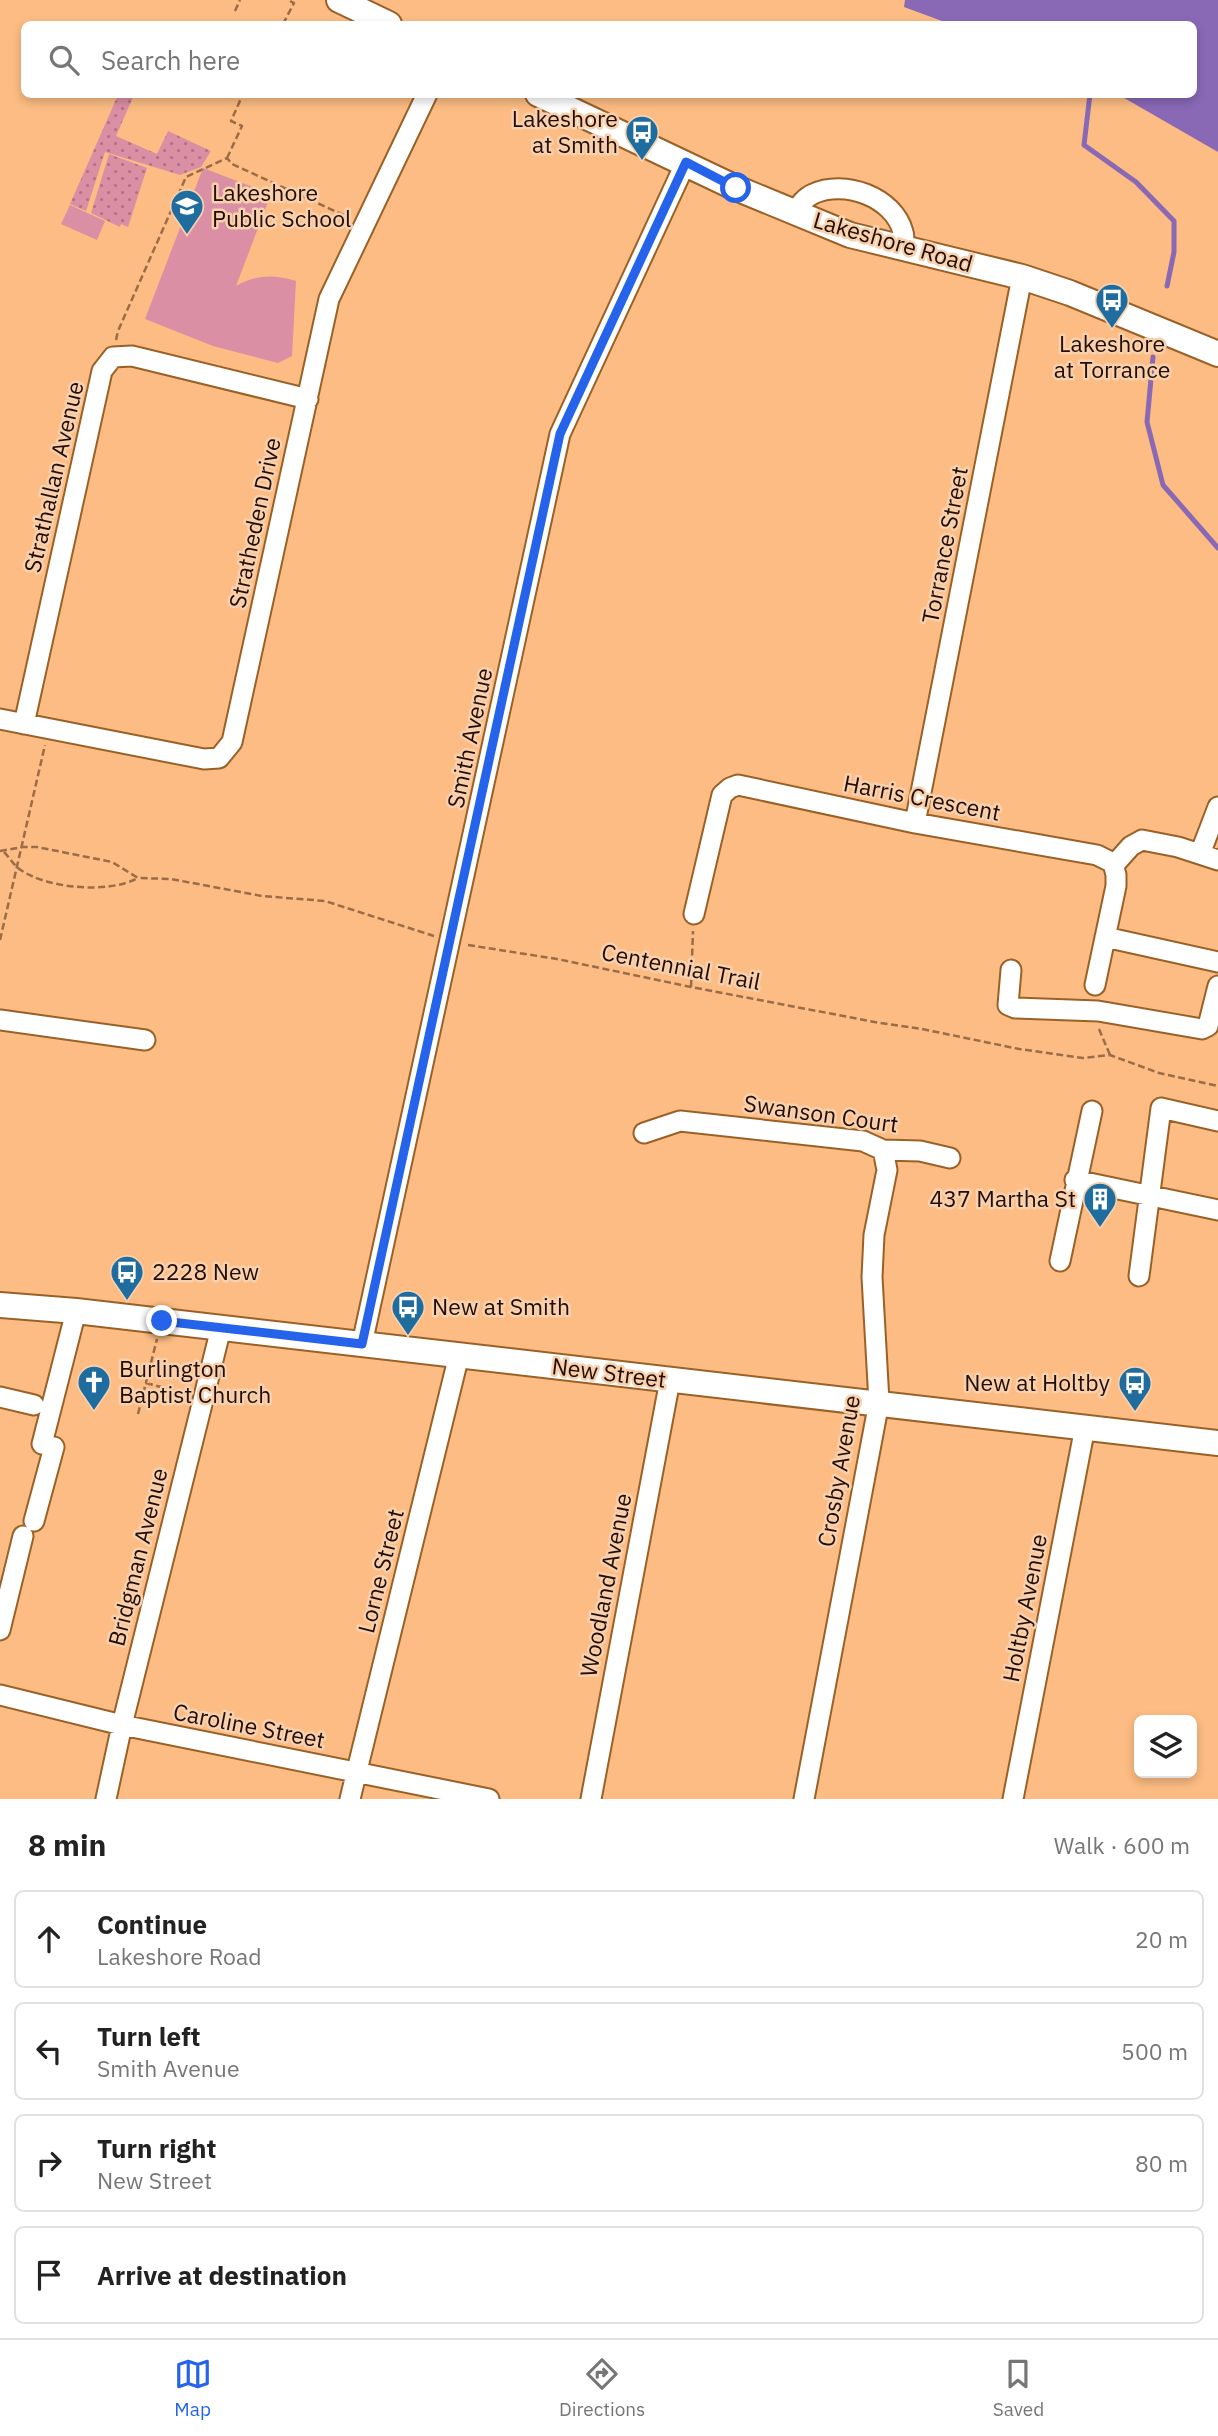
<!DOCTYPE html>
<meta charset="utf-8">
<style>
:root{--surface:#fff;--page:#f2f2f2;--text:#222;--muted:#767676;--line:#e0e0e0;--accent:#2563eb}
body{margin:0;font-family:"IBM Plex Sans",sans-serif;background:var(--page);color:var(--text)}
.controls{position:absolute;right:21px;bottom:21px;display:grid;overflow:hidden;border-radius:10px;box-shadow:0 4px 10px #0003}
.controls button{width:63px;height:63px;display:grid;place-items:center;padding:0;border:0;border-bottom:2px solid var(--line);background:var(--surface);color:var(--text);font:35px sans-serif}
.stop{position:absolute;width:21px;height:21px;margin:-16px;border:5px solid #2563eb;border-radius:50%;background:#fff}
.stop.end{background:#2563eb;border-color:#fff;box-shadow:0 2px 7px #0008}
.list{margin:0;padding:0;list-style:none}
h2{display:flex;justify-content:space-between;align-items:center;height:91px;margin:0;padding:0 28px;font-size:30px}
h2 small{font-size:23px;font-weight:400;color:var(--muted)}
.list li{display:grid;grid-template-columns:46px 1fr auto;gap:21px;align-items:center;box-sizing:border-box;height:98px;margin:0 14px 14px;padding:0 14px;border:2px solid var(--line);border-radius:10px}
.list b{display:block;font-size:26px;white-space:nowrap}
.list p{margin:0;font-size:23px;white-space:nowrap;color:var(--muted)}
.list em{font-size:23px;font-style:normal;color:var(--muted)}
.icon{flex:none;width:38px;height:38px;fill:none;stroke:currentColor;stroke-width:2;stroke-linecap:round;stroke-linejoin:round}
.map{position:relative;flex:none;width:1218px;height:1799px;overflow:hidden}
.search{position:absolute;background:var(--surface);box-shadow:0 4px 10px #0003;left:21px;right:21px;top:21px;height:77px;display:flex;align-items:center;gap:18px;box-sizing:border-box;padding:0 24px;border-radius:10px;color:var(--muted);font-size:26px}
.sheet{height:539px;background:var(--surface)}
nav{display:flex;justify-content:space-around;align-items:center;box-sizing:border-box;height:98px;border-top:2px solid var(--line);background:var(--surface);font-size:19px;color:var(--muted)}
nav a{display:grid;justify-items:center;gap:4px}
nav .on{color:var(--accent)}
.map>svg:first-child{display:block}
.park{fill:url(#park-dots)}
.pitch{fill:#db8fa4}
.water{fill:#8969b6}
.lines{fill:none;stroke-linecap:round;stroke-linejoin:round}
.stream{stroke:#8969b6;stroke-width:5}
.minor-casing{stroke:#9a6127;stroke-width:23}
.major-casing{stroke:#9a6127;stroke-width:28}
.path{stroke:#9a6d48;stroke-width:2.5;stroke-dasharray:7 3.5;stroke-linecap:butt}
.minor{stroke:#fff;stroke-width:19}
.major{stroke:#fff;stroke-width:24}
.route{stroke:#2563eb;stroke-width:9}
.labels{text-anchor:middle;stroke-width:5;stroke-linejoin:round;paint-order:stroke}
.poi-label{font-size:23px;fill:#240d00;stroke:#f7d0ae;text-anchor:start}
.street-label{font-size:23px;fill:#240d00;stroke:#f7d0ae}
</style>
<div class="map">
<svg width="1218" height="1799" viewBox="0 0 1218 1799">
<defs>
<pattern id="park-dots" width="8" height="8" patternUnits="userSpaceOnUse" patternTransform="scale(1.75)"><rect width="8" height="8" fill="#db8fa4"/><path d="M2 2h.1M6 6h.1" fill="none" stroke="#b17383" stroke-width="1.8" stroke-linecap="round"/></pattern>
</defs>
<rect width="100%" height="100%" fill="#fcbc83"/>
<!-- park -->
<path class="park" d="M 118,95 L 134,95 L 116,136 L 157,154 L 168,131 L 211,151 L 201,167 L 180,175 L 105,152 L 86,211 L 70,204 Z
M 109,154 L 147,168 L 128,227 L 121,224 L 120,227 L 91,213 Z"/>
<!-- pitch -->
<path class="pitch" d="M 203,168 L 271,194 L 236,286 C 256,275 273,274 296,281 L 292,356 L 278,363 L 213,346 L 145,319 Z
M 70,205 L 105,221 L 97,240 L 61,224 Z"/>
<!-- water -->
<path class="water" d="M 905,0 L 1218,0 L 1218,152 L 1119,95 L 1194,94 L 1194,24 L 950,24 L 904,7 Z"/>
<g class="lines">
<!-- stream -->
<path class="stream" d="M 1090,94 L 1084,145 L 1136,182 L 1174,221 L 1174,252 L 1167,286
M 1153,357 L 1147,422 L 1163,485 L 1218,548"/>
<defs>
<path id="minor" d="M 794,213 C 799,206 804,198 813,194 C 844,179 894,197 903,232 C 905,237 903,243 903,248
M 0,719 L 204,759 L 219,758 L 232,742 L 329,299 L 427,94
M 24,724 L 102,371 L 113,357 L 132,356 L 308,399
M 915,823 L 1022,277
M 1200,854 L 1218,807
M 1114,865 L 1131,846 L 1142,840 L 1178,847 L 1218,860
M 694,914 L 722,795 L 730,788 L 738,785 L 915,823 L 1097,855 L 1113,863 L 1116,875 L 1116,886 L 1095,985
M 1105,937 L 1218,962
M 1011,970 L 1008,1005 L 1015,1008 L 1098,1011 L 1202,1029 L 1208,1026 L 1218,986
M 0,1020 L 145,1040
M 644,1133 L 680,1121 L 863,1141 L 883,1150 L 920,1151 L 950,1158
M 1075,1180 L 1218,1210
M 1060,1261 L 1092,1111
M 1139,1276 L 1161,1108 L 1218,1121
M 362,1344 L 560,434 L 686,162
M 0,1397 L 34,1405
M 42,1444 L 76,1311
M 34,1521 L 54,1447
M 0,1630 L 23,1536
M 0,1695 L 122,1725 L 489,1799
M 106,1799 L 122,1725 L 221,1328
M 350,1799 L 459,1355
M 591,1799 L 670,1380
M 804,1799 L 879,1402 L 872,1277 L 874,1235 L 887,1170 L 883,1150
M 1013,1799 L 1085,1427"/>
<path id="major" d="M 339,0 L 389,24
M 538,94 L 736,188 L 850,235 L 1022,277 L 1070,293 L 1218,354
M 0,1305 L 76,1311 C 456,1356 837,1397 1218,1443"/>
</defs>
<!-- minor casing -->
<use href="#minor" class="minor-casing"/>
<!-- major casing -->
<use href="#major" class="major-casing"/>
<!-- path -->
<path class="path" d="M 235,11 L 240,0
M 283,24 L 294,3 L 288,0
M 227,158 L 242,126 L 231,121 L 243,94
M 116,340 L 118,331 L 186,177 L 227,158 L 232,164 L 350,218
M 0,851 L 23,847 L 37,847 L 112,862 L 138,878 L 171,879 L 262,896 L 325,901 L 434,936
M 4,852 C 9,857 13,864 18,868 C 45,889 109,894 138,878
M 0,940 L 45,745
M 468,945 L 557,959 L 691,987 L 880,1023 L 922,1029 L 1019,1049 L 1083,1058 L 1110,1055 L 1159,1073 L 1218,1086
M 691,987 L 693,931
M 1099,1029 L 1110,1055
M 146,1383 L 187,1394
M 160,1399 L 162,1388
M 138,1414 L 157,1339"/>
<!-- minor -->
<use href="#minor" class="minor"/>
<!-- major -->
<use href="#major" class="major"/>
</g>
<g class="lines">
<!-- route -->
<path class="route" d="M 162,1321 L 362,1344 L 560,434 L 686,162 L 736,188"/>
</g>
<!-- icons -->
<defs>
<symbol id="bus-pin" viewBox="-11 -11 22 30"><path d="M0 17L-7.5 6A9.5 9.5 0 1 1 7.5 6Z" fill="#1f6d9f" stroke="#f7d0ae"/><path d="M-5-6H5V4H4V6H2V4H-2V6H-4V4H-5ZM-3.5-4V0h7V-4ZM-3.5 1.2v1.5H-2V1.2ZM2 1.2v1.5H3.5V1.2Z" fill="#fff"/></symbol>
<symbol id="school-pin" viewBox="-11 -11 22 30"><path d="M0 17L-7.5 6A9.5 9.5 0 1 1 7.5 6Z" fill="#1f6d9f" stroke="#f7d0ae"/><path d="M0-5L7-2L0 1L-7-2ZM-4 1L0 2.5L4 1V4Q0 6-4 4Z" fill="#fff"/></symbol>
<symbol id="building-pin" viewBox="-11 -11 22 30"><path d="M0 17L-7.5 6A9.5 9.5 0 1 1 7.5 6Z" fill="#1f6d9f" stroke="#f7d0ae"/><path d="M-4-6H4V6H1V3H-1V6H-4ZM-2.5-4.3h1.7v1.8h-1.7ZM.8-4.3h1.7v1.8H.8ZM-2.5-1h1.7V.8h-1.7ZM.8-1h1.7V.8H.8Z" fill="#fff"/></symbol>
<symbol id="church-pin" viewBox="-11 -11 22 30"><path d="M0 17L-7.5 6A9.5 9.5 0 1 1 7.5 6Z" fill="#1f6d9f" stroke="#f7d0ae"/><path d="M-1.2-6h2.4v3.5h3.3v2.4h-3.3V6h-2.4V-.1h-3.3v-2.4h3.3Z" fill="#fff"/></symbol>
</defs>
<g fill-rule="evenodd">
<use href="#bus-pin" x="623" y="113" width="38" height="52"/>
<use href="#school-pin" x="168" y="187" width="38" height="52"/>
<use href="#bus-pin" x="1093" y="281" width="38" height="52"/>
<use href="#building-pin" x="1081" y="1180" width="38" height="52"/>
<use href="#bus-pin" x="108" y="1253" width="38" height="52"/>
<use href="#bus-pin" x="389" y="1288" width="38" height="52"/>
<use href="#church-pin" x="75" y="1363" width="38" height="52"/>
<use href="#bus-pin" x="1116" y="1364" width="38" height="52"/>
</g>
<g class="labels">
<!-- poi labels -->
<g class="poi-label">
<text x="618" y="127" text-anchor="end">Lakeshore<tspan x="618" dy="26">at Smith</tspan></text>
<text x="212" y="201">Lakeshore<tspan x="212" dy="26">Public School</tspan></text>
<text x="1112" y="352" text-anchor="middle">Lakeshore<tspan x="1112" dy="26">at Torrance</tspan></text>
<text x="1076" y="1207" text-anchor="end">437 Martha St</text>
<text x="152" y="1280">2228 New</text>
<text x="432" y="1315">New at Smith</text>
<text x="119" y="1377">Burlington<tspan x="119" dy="26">Baptist Church</tspan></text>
<text x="1110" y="1391" text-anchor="end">New at Holtby</text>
</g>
<!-- street labels -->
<g class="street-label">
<text transform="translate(893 242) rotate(16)" y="8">Lakeshore Road</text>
<text transform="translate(54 477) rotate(-77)" y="8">Strathallan Avenue</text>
<text transform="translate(255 523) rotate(-78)" y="8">Stratheden Drive</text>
<text transform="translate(945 545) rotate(-79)" y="8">Torrance Street</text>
<text transform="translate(470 738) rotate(-78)" y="8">Smith Avenue</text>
<text transform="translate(922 798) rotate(11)" y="8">Harris Crescent</text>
<text transform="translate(681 967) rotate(11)" y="8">Centennial Trail</text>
<text transform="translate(821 1114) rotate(8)" y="8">Swanson Court</text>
<text transform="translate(609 1373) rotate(7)" y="8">New Street</text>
<text transform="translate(839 1471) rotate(-80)" y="8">Crosby Avenue</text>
<text transform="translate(138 1557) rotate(-76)" y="8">Bridgman Avenue</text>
<text transform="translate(381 1571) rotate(-76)" y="8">Lorne Street</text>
<text transform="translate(606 1585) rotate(-79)" y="8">Woodland Avenue</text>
<text transform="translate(1025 1608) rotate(-79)" y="8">Holtby Avenue</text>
<text transform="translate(249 1726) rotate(11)" y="8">Caroline Street</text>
</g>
</g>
</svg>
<div class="controls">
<button><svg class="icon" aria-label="layers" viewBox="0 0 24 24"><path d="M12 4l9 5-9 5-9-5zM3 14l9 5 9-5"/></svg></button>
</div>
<div class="stop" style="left:736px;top:188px"></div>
<div class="stop end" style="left:162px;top:1321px"></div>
<div class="search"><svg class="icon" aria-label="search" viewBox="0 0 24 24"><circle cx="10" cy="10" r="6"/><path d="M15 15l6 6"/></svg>Search here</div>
</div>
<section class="sheet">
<h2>8 min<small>Walk · 600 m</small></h2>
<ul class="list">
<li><svg class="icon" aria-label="ahead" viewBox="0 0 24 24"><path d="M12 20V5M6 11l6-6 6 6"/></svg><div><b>Continue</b><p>Lakeshore Road</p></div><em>20 m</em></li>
<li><svg class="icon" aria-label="left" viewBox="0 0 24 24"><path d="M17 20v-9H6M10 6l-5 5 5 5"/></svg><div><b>Turn left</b><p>Smith Avenue</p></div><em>500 m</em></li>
<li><svg class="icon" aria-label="right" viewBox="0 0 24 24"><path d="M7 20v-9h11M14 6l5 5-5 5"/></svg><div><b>Turn right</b><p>New Street</p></div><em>80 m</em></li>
<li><svg class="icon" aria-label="arrive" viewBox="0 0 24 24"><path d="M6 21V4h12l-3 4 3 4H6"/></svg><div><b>Arrive at destination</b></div></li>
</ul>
</section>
<nav>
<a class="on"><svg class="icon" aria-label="map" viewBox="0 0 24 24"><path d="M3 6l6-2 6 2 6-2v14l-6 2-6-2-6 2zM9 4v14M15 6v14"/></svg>Map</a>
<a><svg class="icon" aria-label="directions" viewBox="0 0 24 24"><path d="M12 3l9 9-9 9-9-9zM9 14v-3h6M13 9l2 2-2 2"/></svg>Directions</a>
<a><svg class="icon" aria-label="saved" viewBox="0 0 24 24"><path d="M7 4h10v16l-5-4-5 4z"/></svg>Saved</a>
</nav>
